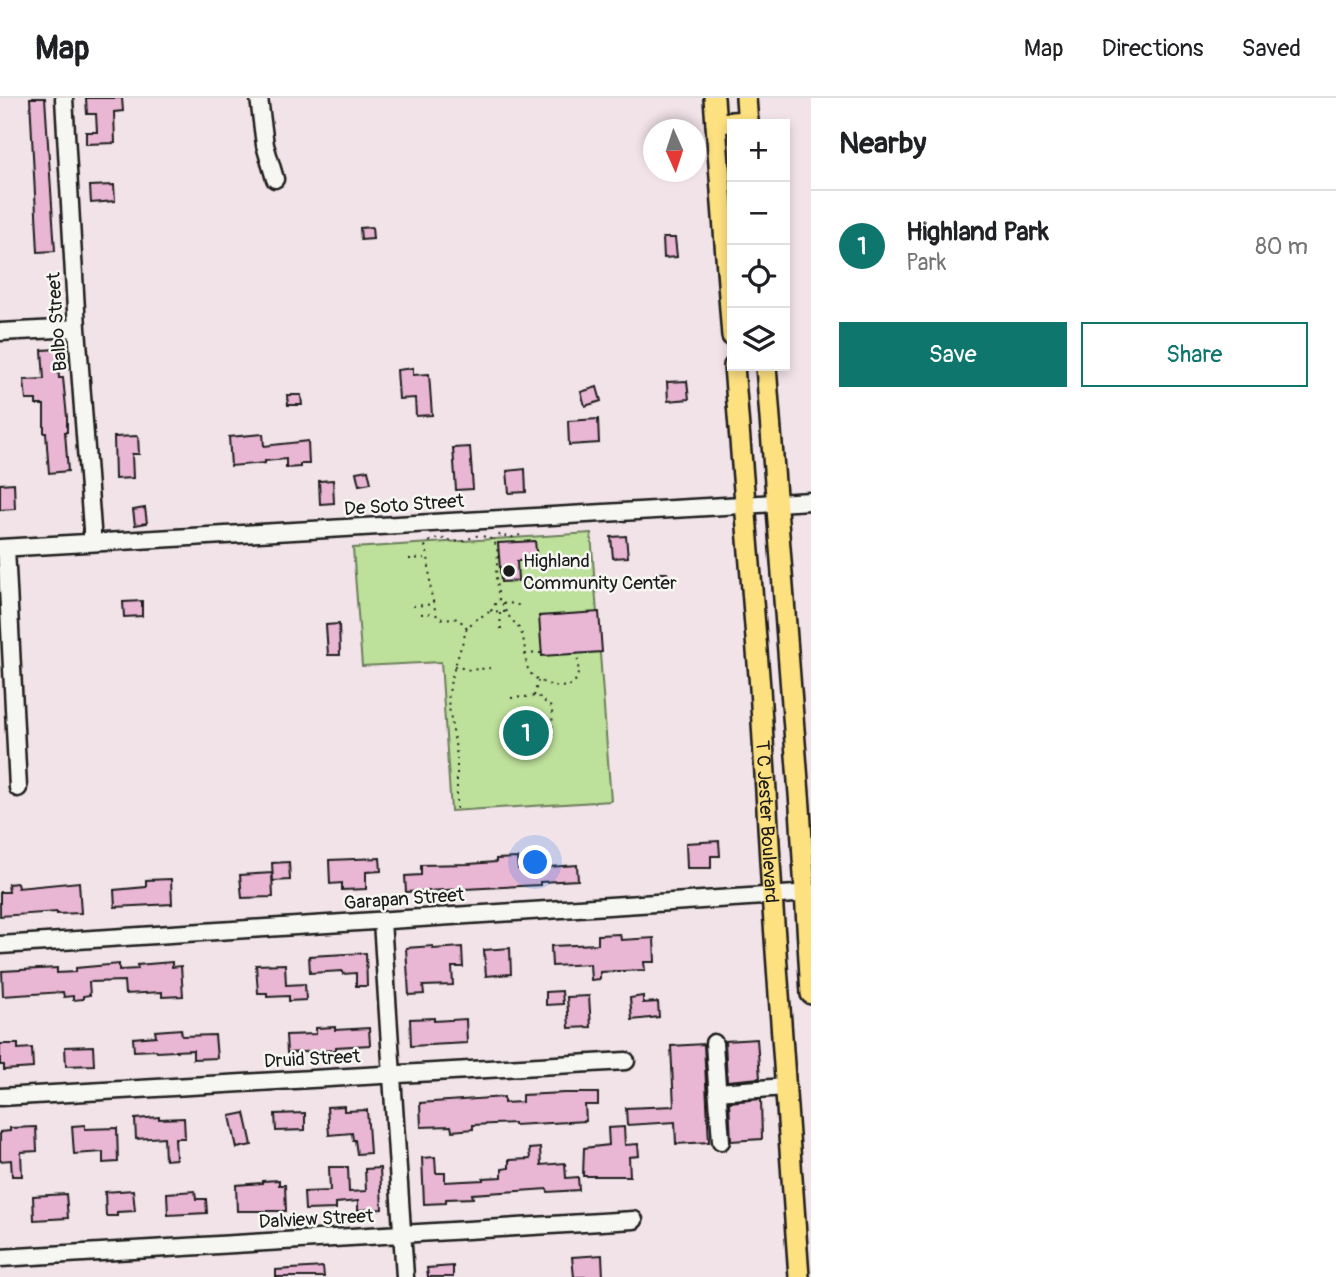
<!DOCTYPE html>
<meta charset="utf-8">
<style>
:root{--surface:#fff;--page:#f2f2f2;--text:#202124;--muted:#757577;--line:#e0e0e0;--accent:#0f766e}
body{margin:0;font-family:Pangolin,sans-serif;background:var(--page);color:var(--text)}
.controls{position:absolute;right:21px;top:21px;display:grid;overflow:hidden;border-radius:0px;box-shadow:0 4px 10px #0003}
.controls button{width:63px;height:63px;display:grid;place-items:center;padding:0;border:0;border-bottom:2px solid var(--line);background:var(--surface);color:var(--text);font:35px sans-serif}
.compass{position:absolute;left:643px;top:21px;width:63px;height:63px;border-radius:50%;background:var(--surface);box-shadow:0 4px 10px #0003;rotate:177deg}
.you{position:absolute;left:536px;top:765px;width:24px;height:24px;margin:-18px;border:5px solid #fff;border-radius:50%;background:#1a73e8;box-shadow:0 0 0 10px #1a73e833}
.badge{display:grid;place-items:center;width:46px;height:46px;border-radius:50%;background:var(--accent);color:#fff;font-size:23px;font-weight:700}
.pin{position:absolute;translate:-50% -50%;border:4px solid #fff;box-shadow:0 2px 7px #0006}
.list{margin:0;padding:0;list-style:none}
h2{display:flex;justify-content:space-between;align-items:center;height:91px;margin:0;padding:0 28px;font-size:30px}
h2 small{font-size:23px;font-weight:400;color:var(--muted)}
.list li{display:grid;grid-template-columns:46px 1fr auto;gap:21px;align-items:center;box-sizing:border-box;height:112px;padding:0 28px;border-top:2px solid var(--line)}
.list b{display:block;font-size:26px;white-space:nowrap}
.list p{margin:0;font-size:23px;white-space:nowrap;color:var(--muted)}
.list em{font-size:23px;font-style:normal;color:var(--muted)}
.actions{display:flex;gap:14px;padding:21px 28px}
.actions a{flex:1;padding:16px 0;border:2px solid var(--accent);border-radius:0px;text-align:center;font-size:24px;color:var(--accent)}
.actions .main{background:var(--accent);color:#fff}
.icon{flex:none;width:38px;height:38px;fill:none;stroke:currentColor;stroke-width:2;stroke-linecap:round;stroke-linejoin:round}
.map{position:relative;flex:none;width:811px;height:1179px;overflow:hidden}
header{display:flex;align-items:center;gap:42px;box-sizing:border-box;height:98px;padding:0 35px;background:var(--surface);border-bottom:2px solid var(--line)}
header strong{font-size:33px}
nav{display:flex;gap:38px;margin-inline-start:auto;font-size:24px}
main{display:flex}
aside{flex:1;background:var(--surface)}
.map>svg:first-child{display:block}
.green{fill:#bde09a;stroke:#6c7e5b;stroke-width:2}
.building{fill:#e9b6d4;stroke:#1c1c1c;stroke-width:2}
.lines{fill:none;stroke-linecap:round;stroke-linejoin:round}
.minor-casing{stroke:#1c1c1c;stroke-width:21}
.major-casing{stroke:#1c1c1c;stroke-width:24}
.path{stroke:#1c1c1c;stroke-width:2;stroke-dasharray:2 5;stroke-linecap:butt}
.minor{stroke:#f6f6f2;stroke-width:16}
.major{stroke:#fde080;stroke-width:19}
.poi-dot{fill:#1c1c1c;stroke:#f6f6f2;stroke-width:2.5}
.labels{text-anchor:middle;stroke-width:5;stroke-linejoin:round;paint-order:stroke}
.street-label{font-size:19px;fill:#1c1c1c;stroke:#f6f6f2}
.poi-label{font-size:19px;fill:#1c1c1c;stroke:#f6f6f2;text-anchor:start}
</style>
<header>
<strong>Map</strong>
<nav><a>Map</a><a>Directions</a><a>Saved</a></nav>
</header>
<main>
<div class="map">
<svg width="811" height="1179" viewBox="0 0 811 1179">
<rect width="100%" height="100%" fill="#f2e3e9"/>
<filter id="ink" filterUnits="userSpaceOnUse"><feTurbulence type="fractalNoise" baseFrequency=".0143" numOctaves="2"/><feDisplacementMap in="SourceGraphic" scale="14" xChannelSelector="R" yChannelSelector="G"/><feConvolveMatrix kernelMatrix="1 2 1 2 8 2 1 2 1" color-interpolation-filters="sRGB"/></filter>
<g filter="url(#ink)">
<!-- green -->
<path class="green" d="M 591,435 L 611,703 L 451,713 L 441,564 L 362,568 L 353,450 Z"/>
<!-- building -->
<path class="building" d="M 30,0 L 45,0 L 55,153 L 38,154 Z
M 86,0 L 122,0 L 123,13 L 114,14 L 115,45 L 86,46 L 86,34 L 97,34 L 96,16 L 87,16 Z
M 114,87 L 115,103 L 91,105 L 90,88 Z
M 372,129 L 373,141 L 361,142 L 360,130 Z
M 663,140 L 675,140 L 677,159 L 664,160 Z
M 57,251 L 59,280 L 63,280 L 67,319 L 67,334 L 65,334 L 68,373 L 49,375 L 46,335 L 44,335 L 44,307 L 36,307 L 36,302 L 26,302 L 24,282 L 44,281 L 42,252 Z
M 413,270 L 413,277 L 429,276 L 432,317 L 416,318 L 415,300 L 399,301 L 397,272 Z
M 687,283 L 689,301 L 668,303 L 667,284 Z
M 597,289 L 601,303 L 585,308 L 581,294 Z
M 287,297 L 301,297 L 302,307 L 288,307 Z
M 598,321 L 599,345 L 569,347 L 568,323 Z
M 263,336 L 264,348 L 308,343 L 309,366 L 300,366 L 300,369 L 286,370 L 286,361 L 265,363 L 265,365 L 231,368 L 229,339 Z
M 138,338 L 139,356 L 132,356 L 133,380 L 115,381 L 114,339 Z
M 470,349 L 473,391 L 456,392 L 453,350 Z
M 525,371 L 526,394 L 509,395 L 507,373 Z
M 368,372 L 371,385 L 359,387 L 356,374 Z
M 333,382 L 334,405 L 320,406 L 319,383 Z
M 14,385 L 15,411 L 0,412 L 0,386 Z
M 145,410 L 147,425 L 135,427 L 133,412 Z
M 626,438 L 628,459 L 613,460 L 611,439 Z
M 535,443 L 537,462 L 517,463 L 518,483 L 501,484 L 498,445 Z
M 655,475 L 667,475 L 668,485 L 656,486 Z
M 142,503 L 142,518 L 124,519 L 123,504 Z
M 599,514 L 602,554 L 542,558 L 539,518 Z
M 339,526 L 340,557 L 328,557 L 326,527 Z
M 719,743 L 720,758 L 711,758 L 711,770 L 687,770 L 686,745 Z
M 380,760 L 381,773 L 366,774 L 366,791 L 342,792 L 342,785 L 330,786 L 329,762 Z
M 517,760 L 518,771 L 577,767 L 578,782 L 540,784 L 540,787 L 406,794 L 405,778 L 421,777 L 421,767 L 469,766 L 496,764 L 496,761 Z
M 289,764 L 290,782 L 273,783 L 272,765 Z
M 272,775 L 273,799 L 242,800 L 240,777 Z
M 171,781 L 172,806 L 115,809 L 114,792 L 146,789 L 146,782 Z
M 79,784 L 81,815 L 57,816 L 57,814 L 0,818 L 0,794 L 9,794 L 8,786 L 17,785 L 18,790 Z
M 620,836 L 621,842 L 654,840 L 655,864 L 644,864 L 645,872 L 600,874 L 600,881 L 591,882 L 590,866 L 552,868 L 551,848 L 598,846 L 598,837 Z
M 433,848 L 433,851 L 462,849 L 463,869 L 452,869 L 453,887 L 423,888 L 424,896 L 409,897 L 406,850 Z
M 510,850 L 511,876 L 486,878 L 484,852 Z
M 366,855 L 367,888 L 356,888 L 356,875 L 343,876 L 342,873 L 310,875 L 309,858 Z
M 172,864 L 172,869 L 181,868 L 183,898 L 162,899 L 162,894 L 125,896 L 124,883 L 89,884 L 90,897 L 83,898 L 83,901 L 73,902 L 73,898 L 64,899 L 63,894 L 3,898 L 2,873 L 57,870 L 57,875 L 76,874 L 76,870 L 119,866 L 119,872 L 138,871 L 137,867 Z
M 285,866 L 286,887 L 305,886 L 306,902 L 289,903 L 289,898 L 267,899 L 267,895 L 258,895 L 256,867 Z
M 562,893 L 563,906 L 546,907 L 546,894 Z
M 589,898 L 591,929 L 569,930 L 567,899 Z
M 643,898 L 643,905 L 658,904 L 659,919 L 632,922 L 630,900 Z
M 434,920 L 434,923 L 466,921 L 467,945 L 411,948 L 410,921 Z
M 335,929 L 335,932 L 369,930 L 370,947 L 336,949 L 336,952 L 287,955 L 286,937 L 316,936 L 316,930 Z
M 181,931 L 182,938 L 215,937 L 217,960 L 193,961 L 193,952 L 157,954 L 156,952 L 134,953 L 133,940 L 156,938 L 155,933 Z
M 757,941 L 760,980 L 727,983 L 725,943 Z
M 0,946 L 18,946 L 18,951 L 32,950 L 33,970 L 4,972 L 4,967 L 0,967 Z
M 704,946 L 709,1044 L 676,1046 L 675,1024 L 627,1027 L 626,1010 L 674,1008 L 671,948 Z
M 93,948 L 94,967 L 66,968 L 65,949 Z
M 565,995 L 598,995 L 598,1007 L 585,1007 L 586,1023 L 514,1027 L 514,1025 L 473,1027 L 473,1031 L 452,1033 L 451,1028 L 421,1029 L 420,1005 L 504,999 L 504,1005 L 522,1004 L 522,997 Z
M 761,1001 L 762,1041 L 731,1043 L 729,1004 Z
M 344,1008 L 344,1013 L 367,1012 L 370,1055 L 357,1056 L 355,1042 L 353,1042 L 352,1035 L 329,1037 L 327,1009 Z
M 245,1015 L 252,1047 L 237,1050 L 230,1018 Z
M 305,1015 L 305,1032 L 276,1033 L 275,1016 Z
M 159,1019 L 159,1021 L 184,1020 L 185,1040 L 175,1040 L 176,1061 L 165,1062 L 164,1039 L 136,1041 L 135,1021 Z
M 85,1027 L 85,1031 L 117,1030 L 118,1064 L 103,1065 L 103,1054 L 74,1056 L 72,1028 Z
M 36,1029 L 37,1053 L 21,1054 L 22,1078 L 12,1078 L 11,1062 L 0,1063 L 0,1034 L 10,1033 L 10,1030 Z
M 624,1029 L 625,1047 L 638,1046 L 639,1058 L 629,1059 L 630,1078 L 583,1078 L 584,1050 L 609,1047 L 608,1030 Z
M 540,1050 L 541,1067 L 565,1065 L 566,1080 L 578,1079 L 579,1092 L 548,1094 L 547,1091 L 472,1096 L 473,1100 L 446,1101 L 446,1105 L 424,1106 L 422,1060 L 435,1059 L 436,1075 L 445,1075 L 445,1084 L 483,1082 L 483,1080 L 502,1079 L 502,1071 L 509,1070 L 509,1062 L 530,1061 L 529,1051 Z
M 329,1069 L 348,1069 L 349,1094 L 366,1093 L 365,1071 L 380,1070 L 382,1111 L 358,1112 L 358,1103 L 336,1105 L 336,1111 L 305,1112 L 304,1094 L 330,1093 Z
M 279,1082 L 279,1087 L 285,1087 L 286,1113 L 237,1113 L 236,1087 L 262,1085 L 262,1083 Z
M 133,1092 L 135,1113 L 117,1114 L 117,1118 L 106,1118 L 105,1094 Z
M 195,1093 L 196,1101 L 206,1101 L 207,1115 L 168,1117 L 167,1095 Z
M 66,1096 L 68,1120 L 34,1122 L 33,1098 Z
M 602,1157 L 603,1179 L 574,1179 L 572,1159 Z
M 453,1168 L 453,1179 L 428,1179 L 427,1170 Z
M 323,1169 L 324,1179 L 276,1179 L 276,1172 Z"/>
<g class="lines">
<defs>
<path id="minor" d="M 64,0 L 77,230 L 92,431 L 92,444
M 259,0 L 265,47 L 275,81
M 0,234 L 77,230
M 0,450 L 811,403
M 6,450 L 18,690
M 382,823 L 405,1179
M 0,847 L 811,795
M 714,945 L 721,1043
M 717,994 L 786,989
M 0,999 L 626,963
M 0,1160 L 634,1122"/>
<g id="major">
<path d="M 714,0 L 732,238"/>
<path d="M 746,0 L 748,26"/>
<path d="M 716,25 L 748,23"/>
<path id="s1" d="M 734,268 L 760,590 L 772,797 L 799,1179"/>
<path d="M 766,268 L 800,709 L 811,896"/>
</g>
</defs>
<!-- minor casing -->
<use href="#minor" class="minor-casing"/>
<!-- major casing -->
<use href="#major" class="major-casing"/>
<!-- path -->
<path class="path" d="M 493,442 L 501,436 C 509,441 517,440 524,434
M 409,461 L 427,460
M 503,506 C 511,503 515,508 522,507
M 413,508 L 434,506
M 505,514 L 491,513 L 498,501 L 501,502 C 503,507 505,513 508,517 C 512,523 518,527 521,534 C 530,555 517,574 545,585 C 552,588 559,590 567,588 C 582,584 578,568 577,556
M 500,515 L 501,532
M 421,516 L 434,515
M 467,530 C 452,512 452,525 437,519 L 431,495 L 428,457 L 425,449 L 428,444 C 442,437 446,443 460,444 C 468,444 472,436 481,438 C 505,441 496,463 496,478 C 496,486 498,493 499,501
M 525,556 L 541,555
M 454,568 L 470,572 L 490,570
M 534,598 L 538,583
M 511,600 L 538,598 L 552,610 L 553,638
M 457,711 L 457,658 L 448,603 L 451,581 L 467,530 L 475,522 L 491,513"/>
<!-- minor -->
<use href="#minor" class="minor"/>
<!-- major -->
<use href="#major" class="major"/>
</g>
</g>
<!-- markers -->
<circle class="poi-dot" cx="509" cy="473" r="7"/>
<g class="labels">
<!-- street labels -->
<g class="street-label">
<text transform="translate(56 224) rotate(-94)" y="7">Balbo Street</text>
<text transform="translate(404 406) rotate(-4)" y="7">De Soto Street</text>
<text dy="7" stroke="none"><textPath href="#s1" startOffset="457">T C Jester Boulevard</textPath></text>
<text transform="translate(404 800) rotate(-4)" y="7">Garapan Street</text>
<text transform="translate(312 960) rotate(-3)" y="7">Druid Street</text>
<text transform="translate(316 1120) rotate(-3)" y="7">Dalview Street</text>
</g>
<!-- poi labels -->
<g class="poi-label">
<text x="523" y="469">Highland<tspan x="523" dy="22">Community Center</tspan></text>
</g>
</g>
</svg>
<div class="controls">
<button>+</button>
<button>−</button>
<button><svg class="icon" aria-label="locate" viewBox="0 0 24 24"><circle cx="12" cy="12" r="6"/><path d="M12 2v4M12 18v4M2 12h4M18 12h4"/></svg></button>
<button><svg class="icon" aria-label="layers" viewBox="0 0 24 24"><path d="M12 4l9 5-9 5-9-5zM3 14l9 5 9-5"/></svg></button>
</div>
<svg class="compass" viewBox="-18 -18 36 36"><path d="M0-13l5 13h-10z" fill="#e53935"/><path d="M0 13l5-13h-10z" fill="#757577"/></svg>
<div class="you"></div>
<div class="pin badge" style="left:526px;top:635px">1</div>
</div>
<aside>
<h2>Nearby<small></small></h2>
<ul class="list">
<li><span class="badge">1</span><div><b>Highland Park</b><p>Park</p></div><em>80 m</em></li>
</ul>
<div class="actions"><a class="main">Save</a><a>Share</a></div>
</aside>
</main>
